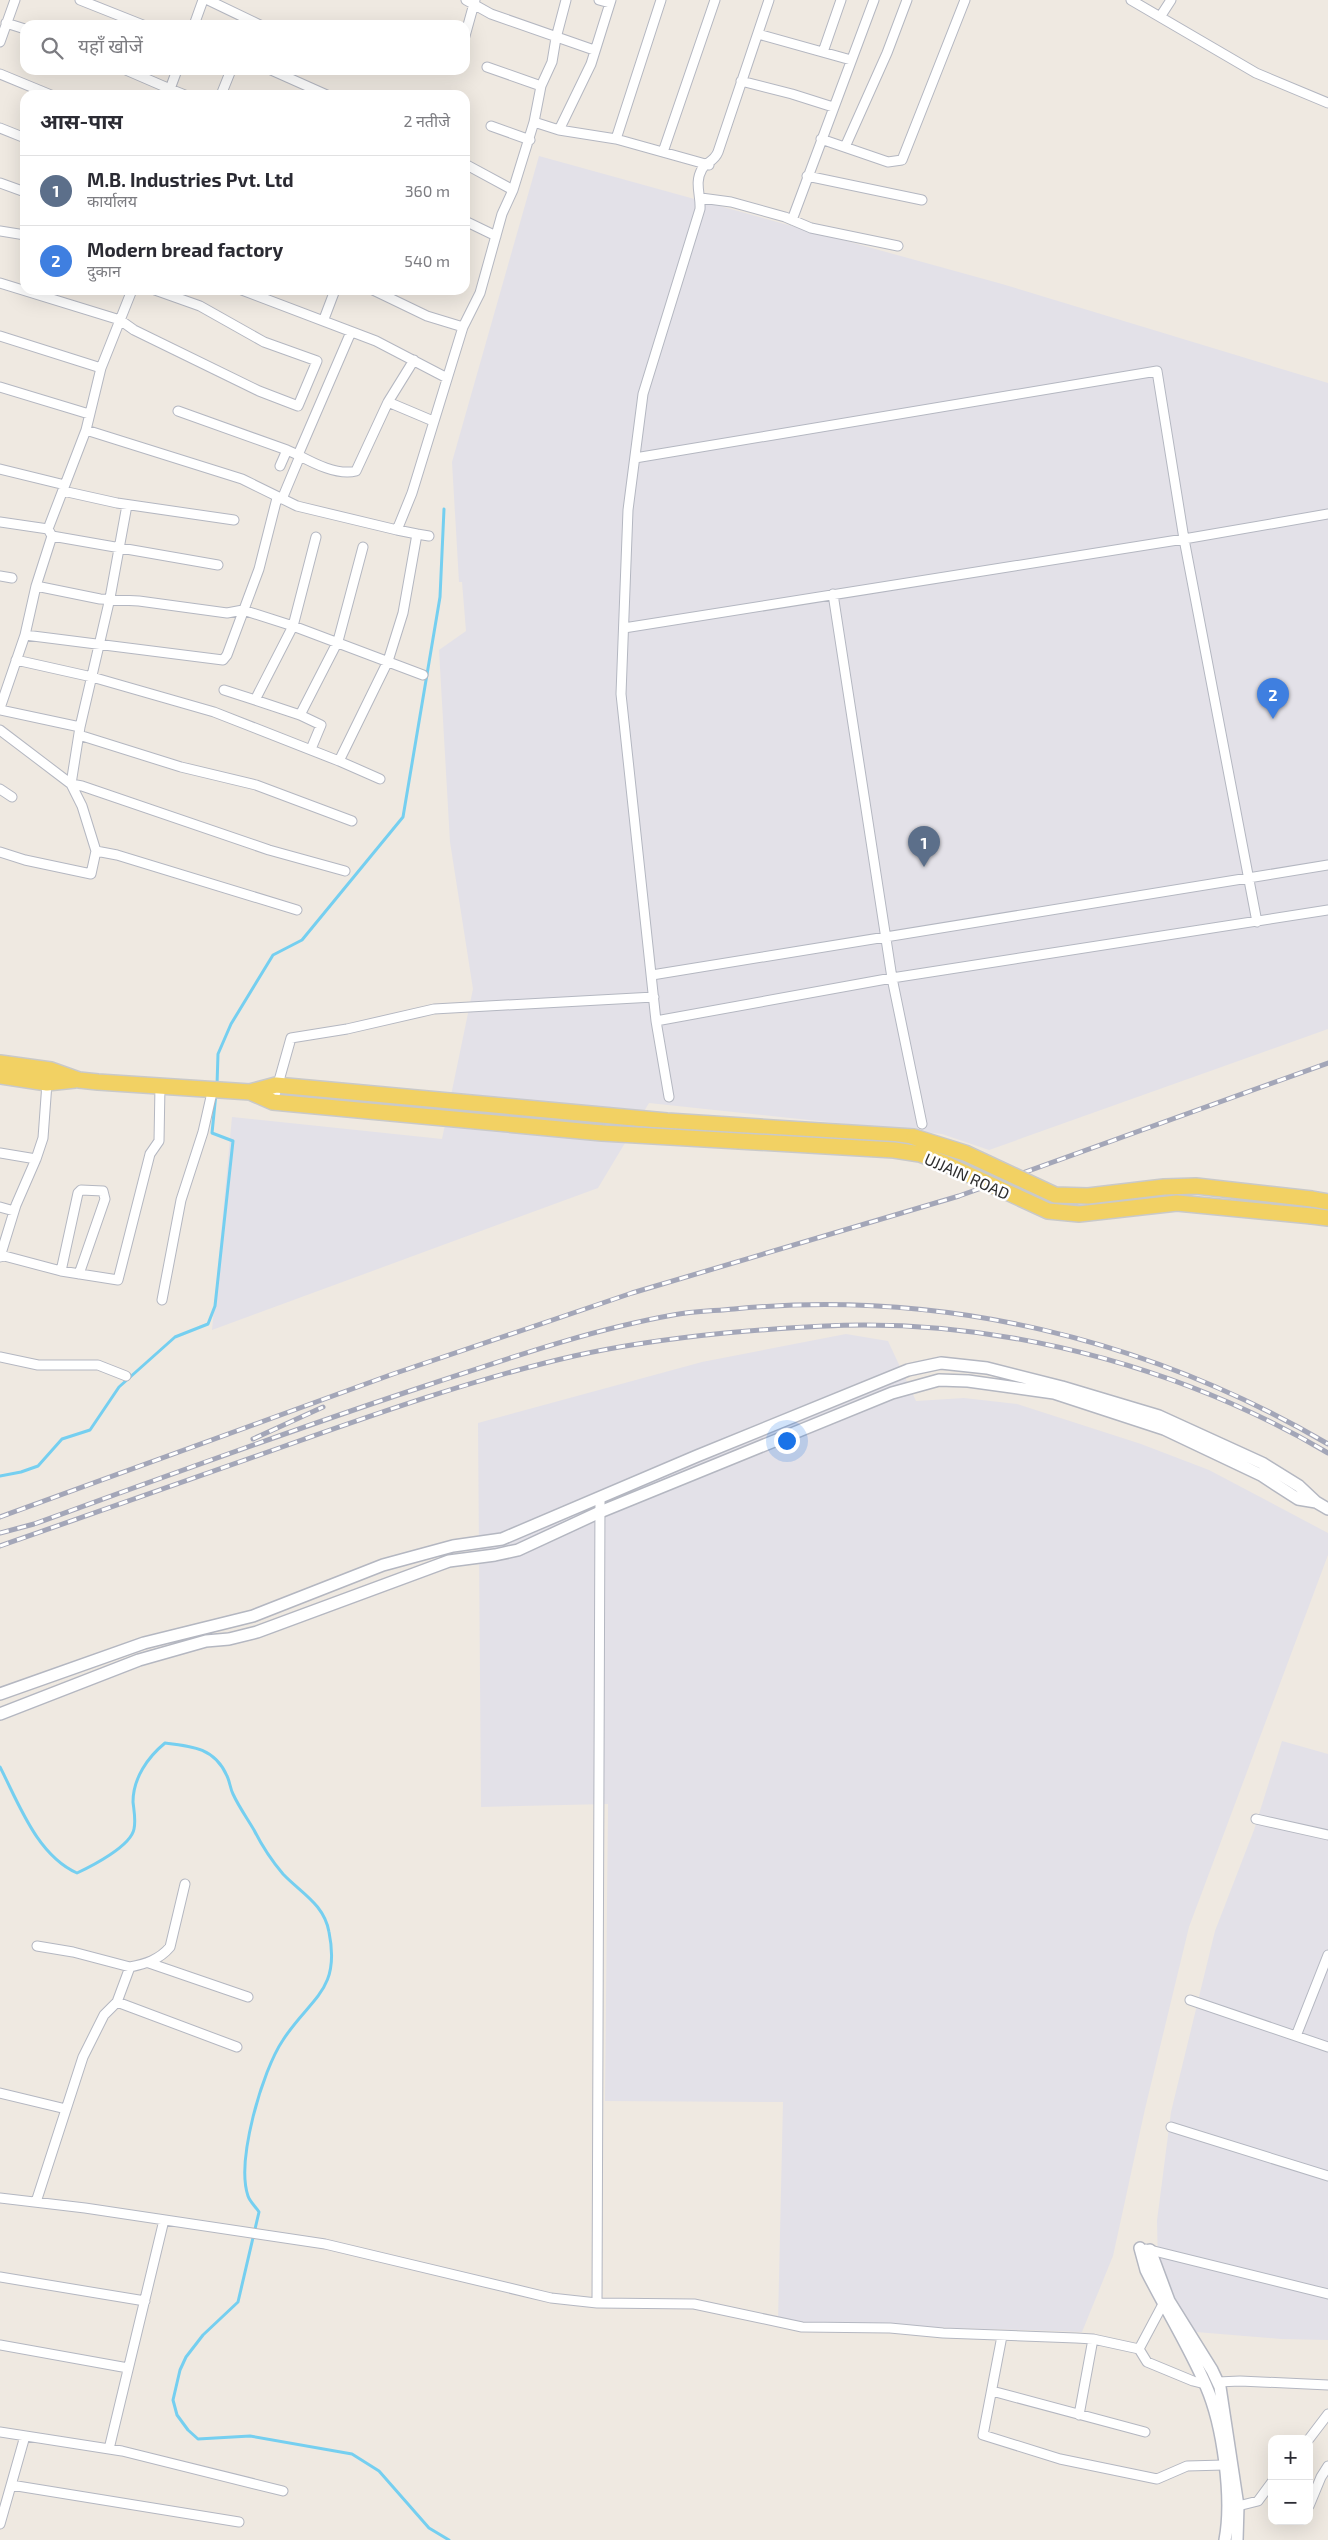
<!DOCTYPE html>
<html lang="hi">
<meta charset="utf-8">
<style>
:root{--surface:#fff;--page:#f2f2f3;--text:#2b2b33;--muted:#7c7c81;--line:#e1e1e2;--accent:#ea580c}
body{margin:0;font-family:"Exo 2","Noto Sans Devanagari",sans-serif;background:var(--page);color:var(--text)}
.controls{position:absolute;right:15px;bottom:15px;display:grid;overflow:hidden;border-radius:10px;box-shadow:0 5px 20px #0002}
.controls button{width:45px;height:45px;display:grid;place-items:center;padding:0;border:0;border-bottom:1px solid var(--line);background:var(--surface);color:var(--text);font:25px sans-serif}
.you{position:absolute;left:786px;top:1440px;width:18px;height:18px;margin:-12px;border:4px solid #fff;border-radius:50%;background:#1a73e8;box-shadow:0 0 0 8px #1a73e833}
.badge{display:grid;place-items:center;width:32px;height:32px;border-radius:50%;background:var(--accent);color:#fff;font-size:16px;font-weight:700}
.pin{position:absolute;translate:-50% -41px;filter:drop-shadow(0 1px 2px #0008)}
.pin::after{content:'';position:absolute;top:26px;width:18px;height:15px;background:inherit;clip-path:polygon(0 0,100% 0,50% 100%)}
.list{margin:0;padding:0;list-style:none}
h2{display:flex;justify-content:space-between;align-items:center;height:65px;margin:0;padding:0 20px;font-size:21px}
h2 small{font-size:16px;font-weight:400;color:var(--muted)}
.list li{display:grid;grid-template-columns:32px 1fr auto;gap:15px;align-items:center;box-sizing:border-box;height:70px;padding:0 20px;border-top:1px solid var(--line)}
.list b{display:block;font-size:19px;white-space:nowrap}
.list p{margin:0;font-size:16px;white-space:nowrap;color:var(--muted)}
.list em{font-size:16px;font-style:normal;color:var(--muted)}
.icon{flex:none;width:28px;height:28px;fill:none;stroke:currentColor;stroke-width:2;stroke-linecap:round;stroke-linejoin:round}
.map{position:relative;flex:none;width:1328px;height:2540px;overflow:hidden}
.search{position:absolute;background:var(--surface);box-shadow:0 5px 20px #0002;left:20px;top:20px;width:450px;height:55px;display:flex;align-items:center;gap:12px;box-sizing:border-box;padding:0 18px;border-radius:15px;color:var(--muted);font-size:19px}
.panel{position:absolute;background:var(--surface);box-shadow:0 5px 20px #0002;left:20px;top:90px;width:450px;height:205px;border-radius:15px}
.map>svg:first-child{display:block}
.industrial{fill:#e3e1e8}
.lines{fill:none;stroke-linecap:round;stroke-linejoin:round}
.stream{stroke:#75cff0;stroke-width:3}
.minor-casing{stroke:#b4b7c1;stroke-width:11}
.tertiary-casing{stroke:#b4b7c1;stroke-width:14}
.primary-casing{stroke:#c9c9c9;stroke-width:18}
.minor{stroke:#fff;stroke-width:9}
.tertiary{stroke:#fff;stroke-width:11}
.primary{stroke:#f2d163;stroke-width:15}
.rail-casing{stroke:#a3a6b8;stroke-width:5}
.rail{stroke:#fff;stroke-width:3;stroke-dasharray:9;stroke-linecap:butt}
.primary-bridge-casing{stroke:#c9c9c9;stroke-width:18;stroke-linecap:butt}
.primary-bridge{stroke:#f2d163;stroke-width:15}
.labels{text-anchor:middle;stroke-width:5;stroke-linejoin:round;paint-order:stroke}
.street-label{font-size:16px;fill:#2e2e2e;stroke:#fff}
</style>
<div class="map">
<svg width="1328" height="2540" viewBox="0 0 1328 2540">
<rect width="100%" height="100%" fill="#efe9e1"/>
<!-- industrial -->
<path class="industrial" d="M 539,156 L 1002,284 L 1328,383 L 1328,1029 L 989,1150 L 942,1134 L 649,1103 L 598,1188 L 212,1330 L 232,1117 L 442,1139 L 473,989 L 450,842 L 439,650 L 466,631 L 462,582 L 459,582 L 452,462 Z
M 846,1334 L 888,1341 L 916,1401 L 964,1398 L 1017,1404 L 1141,1444 L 1209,1470 L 1328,1533 L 1328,1555 L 1189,1927 L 1145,2109 L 1113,2256 L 1082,2332 L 778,2322 L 783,2102 L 605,2101 L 608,1804 L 481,1807 L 478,1423 L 702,1362 Z
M 1282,1741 L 1328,1754 L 1328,2340 L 1281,2339 L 1196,2332 L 1185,2321 L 1158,2266 L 1157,2221 L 1171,2112 L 1215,1931 L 1254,1830 Z"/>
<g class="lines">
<!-- stream -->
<path class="stream" d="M 217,1085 L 218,1054 L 231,1024 L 273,955 L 302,940 L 403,817 L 440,597 L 444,509
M 0,1476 L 21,1472 L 38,1466 L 62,1439 L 90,1430 L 119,1387 L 175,1337 L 208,1324 L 215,1306 L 233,1141 L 212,1133 L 216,1093
M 0,1767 C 19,1804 37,1855 77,1873 C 92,1866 131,1846 134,1829 C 136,1820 134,1811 133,1802 C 133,1778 148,1757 165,1743 C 192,1746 215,1748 227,1776 C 230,1782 230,1788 233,1794 C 239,1807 247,1818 254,1830 C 262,1846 271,1860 283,1874 C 301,1893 324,1904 329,1932 C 341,1991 310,1998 283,2040 C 262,2071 236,2161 248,2196 C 250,2202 256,2207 259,2212 L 238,2302 L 203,2335 L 186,2357 L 180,2370 L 173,2400 L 177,2415 L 188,2430 L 198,2439 L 250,2436 L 352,2454 L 379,2471 L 429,2528 L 449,2540"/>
<defs>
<path id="minor" d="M 80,0 L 143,25
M 208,0 L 260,25
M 466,0 L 491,14 L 594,50
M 599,0 L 610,3
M 1131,0 L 1256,73 L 1328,103
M 1160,17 L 1171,0
M 6,23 L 25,29
M 194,25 L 203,0
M 758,34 L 851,60
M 465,36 L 475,0
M 0,42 L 15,0
M 823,52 L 841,0
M 487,67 L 541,86
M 126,70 L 170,89
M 177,70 L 170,89 L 185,95
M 271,70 L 327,95
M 0,74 L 51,95
M 741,81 L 792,94 L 833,107
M 221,95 L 231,70
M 534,122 L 541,86 L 552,62 L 556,38 L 566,0
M 491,126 L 530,140
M 0,128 L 25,138
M 559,130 L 616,139 L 661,0
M 616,139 L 709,165
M 821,139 L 888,162 L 902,160 L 965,0
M 845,147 L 887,53 L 907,0
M 663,152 L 715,0
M 465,164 L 513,190
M 807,176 L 922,200
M 0,183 L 25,192
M 701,198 L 731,202 L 785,217 L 811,228 L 898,246
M 792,220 L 874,0
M 465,221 L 496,236
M 0,231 L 25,235
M 0,283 L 120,320 L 134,330 L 259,391 L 298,406 L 317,361 L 264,342 L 200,306 L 155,290
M 242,290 L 376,341 L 447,378
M 373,290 L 427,316 L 463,327
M 324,319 L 335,290
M 0,336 L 101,368
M 0,387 L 89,414
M 388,402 L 433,421
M 178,411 L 287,450 L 280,466
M 86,430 L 242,479 L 297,506 L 397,530
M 287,450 L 298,455 L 351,332
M 298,455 C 313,463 338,476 356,471 L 388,402 L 414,360
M 635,458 L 1157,371 L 1184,539 L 1257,922
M 0,469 L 65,485
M 63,491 L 117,503 L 234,520
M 282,499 L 300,456
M 127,505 L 110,598 L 80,727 L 71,784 L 82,786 L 269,850 L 345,871
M 0,522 L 48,529
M 417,534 L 429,536
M 52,536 L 218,565
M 0,576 L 12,578
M 36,586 L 100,599 L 139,601 L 227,613 L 243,610 L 293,626 L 316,537
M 833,594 L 892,978 L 922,1124
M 624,628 L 1184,539 L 1328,514
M 25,635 L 223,660 L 227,655 L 259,569 L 277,498
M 16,660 L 92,677 L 214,712 L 339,761 L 388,661 L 403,613 L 417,534 L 397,530 L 412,493 L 463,327 L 480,293 L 502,214 L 513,190 L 534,122 L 559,130 L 591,64 L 611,0
M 224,690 L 255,700
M 0,708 L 25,635 L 36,586 L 52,536 L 48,529 L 86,430 L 101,368 L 132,290
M 0,710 L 80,727
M 300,715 L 338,641 L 363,547
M 0,730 L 71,784 L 82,806 L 96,851 L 91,874 L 25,860 L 0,852
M 79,735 L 181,767 L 256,785 L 352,821
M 311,749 L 321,725 L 300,715 L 255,700 L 293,626 L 423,675
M 339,761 L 380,779
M 0,789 L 12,797
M 96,851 L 117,855 L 297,910
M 652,975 L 1328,865
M 656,1021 L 892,978 L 1328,910
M 669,1097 L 656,1021 L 621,694 L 628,510 L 643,394 L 700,209 C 701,195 694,183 702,169 C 706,162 714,162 718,152 L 769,0
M 273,1102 L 291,1038 L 347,1029 L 434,1009 L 654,997
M 0,1153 L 36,1159
M 0,1207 L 14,1211
M 1,1255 L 61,1271 L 118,1280 L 150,1154 L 159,1141 L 160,1086
M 0,1257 L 16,1205 L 36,1159 L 43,1138 L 47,1083
M 61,1271 L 78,1193 L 81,1190 L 103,1191 L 105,1199 L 79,1274
M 162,1300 L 181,1200 L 203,1132 L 213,1088
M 0,1357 L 38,1365 L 98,1365 L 126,1376
M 1256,1819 L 1328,1835
M 37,1946 L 73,1952 L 130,1967
M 149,1963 L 248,1997
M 1190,2000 L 1328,2047
M 117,2002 L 237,2047
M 1296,2036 L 1328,1955
M 0,2093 L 66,2109
M 1171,2127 L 1328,2176
M 0,2198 L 85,2208 L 325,2244 L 551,2298 L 597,2303 L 694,2304 L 802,2327 L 890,2328 L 943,2333 L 1076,2338 L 1093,2339 L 1139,2349 L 1147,2362 L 1193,2381 L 1205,2384
M 36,2202 L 83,2057 L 104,2015 L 117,2002 L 130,1967 C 145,1964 159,1960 170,1947 L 185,1884
M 1146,2249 L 1328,2294
M 0,2277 L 145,2301
M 597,2303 L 600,1497
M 1002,2336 L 983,2435 L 1060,2459 L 1157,2479 L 1187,2466 L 1224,2465
M 0,2345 L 128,2368
M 1139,2349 L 1163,2304
M 1218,2382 L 1240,2381 L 1328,2385
M 992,2391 L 1145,2432
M 1079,2415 L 1093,2339
M 0,2432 L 122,2451 L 283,2491
M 1309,2439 L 1328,2414
M 109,2449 L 164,2220
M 11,2485 L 239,2522
M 1309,2506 L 1321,2477 L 1328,2466
M 1234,2507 L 1258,2501 L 1272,2482
M 0,2524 L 25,2436"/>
<path id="tertiary" d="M 0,1694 L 144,1643 L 253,1616 L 383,1565 L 453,1546 L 502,1539 L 697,1456 L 908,1370 L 941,1363 L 987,1368 L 1062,1387 L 1159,1416 L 1262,1463 L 1299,1486 L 1316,1502 L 1328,1509
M 0,1714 L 139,1660 L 206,1641 L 229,1639 L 257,1632 L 449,1561 L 495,1555 L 518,1550 L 600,1512 L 892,1393 L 939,1380 L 968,1381 L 1054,1393 L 1164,1429 L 1261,1475 L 1298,1499 L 1316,1502
M 1140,2248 L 1146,2270 C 1165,2308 1189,2346 1206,2386 C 1223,2425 1233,2498 1225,2540
M 1150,2250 L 1169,2301 L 1212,2370 L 1220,2387 L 1238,2506 L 1237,2540"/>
<path id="primary" d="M 0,1063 L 51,1070 L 79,1080 L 98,1082 L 250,1092 L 276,1085 L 667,1121 L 914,1137
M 0,1076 L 47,1083 L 75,1080
M 250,1092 L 273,1102 L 602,1133
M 1312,1199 L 1328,1202
M 1312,1216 L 1328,1218"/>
</defs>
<!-- minor casing -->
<use href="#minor" class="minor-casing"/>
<!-- tertiary casing -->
<use href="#tertiary" class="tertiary-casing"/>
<!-- primary casing -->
<use href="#primary" class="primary-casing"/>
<!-- minor -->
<use href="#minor" class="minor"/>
<!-- tertiary -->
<use href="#tertiary" class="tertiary"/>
<!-- primary -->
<use href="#primary" class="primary"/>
<defs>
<path id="rail" d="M 253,1439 L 323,1407
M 0,1517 L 393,1374 L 632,1293 L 959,1196 L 1328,1063
M 0,1533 L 34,1524 C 164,1477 294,1429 425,1386 C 507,1359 589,1330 673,1315 C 693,1311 714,1311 734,1309 C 942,1289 1149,1339 1328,1444
M 0,1546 C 94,1513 188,1480 282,1447 C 378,1413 474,1379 574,1356 C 623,1345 675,1338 725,1333 C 771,1329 818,1325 864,1325 C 1024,1325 1191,1372 1328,1453"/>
</defs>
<!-- rail casing -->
<use href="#rail" class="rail-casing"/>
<!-- rail -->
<use href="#rail" class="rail"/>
<defs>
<path id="primary-bridge" d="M 602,1133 L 894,1150 L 920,1154 L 944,1163 L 1048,1211 L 1079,1214 L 1177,1203 L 1312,1216
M 914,1137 L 965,1153 L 1055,1195 L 1088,1196 L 1164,1187 L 1196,1186 L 1312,1199"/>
</defs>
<!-- primary-bridge casing -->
<use href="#primary-bridge" class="primary-bridge-casing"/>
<!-- primary-bridge -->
<use href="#primary-bridge" class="primary-bridge"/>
</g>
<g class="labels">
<!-- street labels -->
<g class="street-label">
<text transform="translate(967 1176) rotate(24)" y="6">UJJAIN ROAD</text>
</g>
</g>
</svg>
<div class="controls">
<button>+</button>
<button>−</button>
</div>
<div class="you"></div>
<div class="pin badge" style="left:924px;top:867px;background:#5c6f8a">1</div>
<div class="pin badge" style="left:1273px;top:719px;background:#3f7fe0">2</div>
<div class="search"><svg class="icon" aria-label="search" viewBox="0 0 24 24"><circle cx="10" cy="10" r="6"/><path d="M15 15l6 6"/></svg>यहाँ खोजें</div>
<section class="panel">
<h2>आस-पास<small>2 नतीजे</small></h2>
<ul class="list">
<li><span class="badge" style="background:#5c6f8a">1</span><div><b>M.B. Industries Pvt. Ltd</b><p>कार्यालय</p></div><em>360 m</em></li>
<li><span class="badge" style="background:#3f7fe0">2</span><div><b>Modern bread factory</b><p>दुकान</p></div><em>540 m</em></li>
</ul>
</section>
</div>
